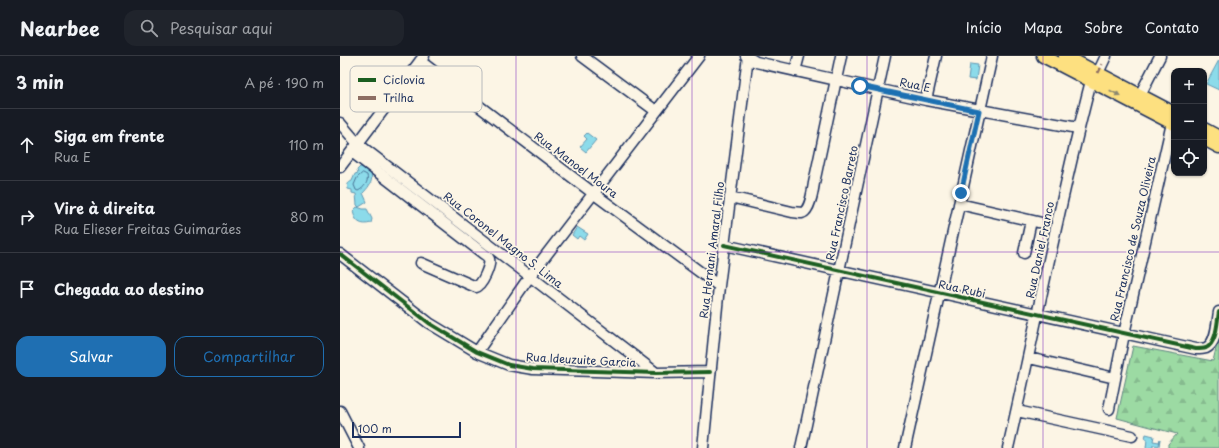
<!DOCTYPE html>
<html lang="pt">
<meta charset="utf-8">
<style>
:root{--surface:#171b24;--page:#20242c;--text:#f1f3f6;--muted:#9ea1a6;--line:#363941;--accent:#1f6fb2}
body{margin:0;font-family:"Playpen Sans",sans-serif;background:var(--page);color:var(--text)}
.controls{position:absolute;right:12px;top:12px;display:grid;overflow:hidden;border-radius:8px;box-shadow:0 1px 3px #0004}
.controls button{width:36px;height:36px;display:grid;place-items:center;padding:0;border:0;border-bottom:1px solid var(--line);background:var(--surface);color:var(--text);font:20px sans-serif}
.scale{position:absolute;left:12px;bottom:10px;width:109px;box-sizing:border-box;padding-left:4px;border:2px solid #1b2f5e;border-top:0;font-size:11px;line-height:14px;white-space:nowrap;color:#1b2f5e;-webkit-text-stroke:3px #fcf5e5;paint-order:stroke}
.stop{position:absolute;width:12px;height:12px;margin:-9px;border:3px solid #1f6fb2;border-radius:50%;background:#fff}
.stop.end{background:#1f6fb2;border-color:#fff;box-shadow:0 1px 4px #0008}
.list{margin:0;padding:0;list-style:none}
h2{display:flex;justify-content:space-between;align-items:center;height:52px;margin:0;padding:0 16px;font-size:17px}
h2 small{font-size:13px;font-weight:400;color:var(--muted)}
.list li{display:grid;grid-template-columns:26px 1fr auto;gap:12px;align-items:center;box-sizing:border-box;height:72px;padding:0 16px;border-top:1px solid var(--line)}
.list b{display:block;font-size:15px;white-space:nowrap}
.list p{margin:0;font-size:13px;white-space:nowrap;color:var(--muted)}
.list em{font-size:13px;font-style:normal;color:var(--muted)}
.actions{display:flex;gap:8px;padding:12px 16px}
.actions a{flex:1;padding:9px 0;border:1px solid var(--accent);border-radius:12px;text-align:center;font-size:14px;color:var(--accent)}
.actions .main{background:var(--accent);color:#fff}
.icon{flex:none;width:22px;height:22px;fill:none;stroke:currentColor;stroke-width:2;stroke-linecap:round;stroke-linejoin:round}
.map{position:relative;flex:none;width:879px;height:392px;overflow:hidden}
header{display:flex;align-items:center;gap:24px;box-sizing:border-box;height:56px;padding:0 20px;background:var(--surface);border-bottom:1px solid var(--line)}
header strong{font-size:19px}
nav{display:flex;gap:22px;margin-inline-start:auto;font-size:14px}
.search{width:280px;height:36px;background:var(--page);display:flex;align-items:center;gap:10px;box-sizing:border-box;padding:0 14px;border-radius:12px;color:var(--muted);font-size:15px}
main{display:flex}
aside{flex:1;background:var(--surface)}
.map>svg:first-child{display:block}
.forest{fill:url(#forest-firs);stroke:#5c8480}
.water{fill:#8cdbea;stroke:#5f96b2}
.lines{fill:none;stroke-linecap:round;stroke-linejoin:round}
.shore{stroke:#487496;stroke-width:1}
.minor-casing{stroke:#1b2f5e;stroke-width:13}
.major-casing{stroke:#1b2f5e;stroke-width:15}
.minor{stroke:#fcf5e5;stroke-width:10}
.major{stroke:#fde080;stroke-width:12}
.quiet{stroke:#8d6e63;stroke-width:3;stroke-dasharray:6 3;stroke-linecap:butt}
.cycleway-casing{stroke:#fcf5e5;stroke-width:6}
.cycleway{stroke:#1b5e20;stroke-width:4}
.oneway{fill:#8c886f}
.route{stroke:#1f6fb2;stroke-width:5}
.grid{fill:none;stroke:#7b2cbf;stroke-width:1;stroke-opacity:0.55}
.labels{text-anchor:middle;stroke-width:3.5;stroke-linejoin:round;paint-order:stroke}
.street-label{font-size:11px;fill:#1b2f5e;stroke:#fcf5e5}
.key{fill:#fcf5e5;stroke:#b8babc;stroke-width:1}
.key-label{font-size:11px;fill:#1b2f5e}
</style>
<header>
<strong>Nearbee</strong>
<div class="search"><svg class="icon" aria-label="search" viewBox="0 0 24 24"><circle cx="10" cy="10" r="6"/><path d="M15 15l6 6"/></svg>Pesquisar aqui</div>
<nav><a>Início</a><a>Mapa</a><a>Sobre</a><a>Contato</a></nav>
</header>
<main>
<aside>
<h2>3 min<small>A pé · 190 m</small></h2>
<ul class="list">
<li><svg class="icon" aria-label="ahead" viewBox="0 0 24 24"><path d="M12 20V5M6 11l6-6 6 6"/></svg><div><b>Siga em frente</b><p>Rua E</p></div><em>110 m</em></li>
<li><svg class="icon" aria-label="right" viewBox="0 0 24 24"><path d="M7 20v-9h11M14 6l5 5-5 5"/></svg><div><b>Vire à direita</b><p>Rua Elieser Freitas Guimarães</p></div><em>80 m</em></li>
<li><svg class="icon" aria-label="arrive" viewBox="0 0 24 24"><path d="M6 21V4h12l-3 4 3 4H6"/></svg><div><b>Chegada ao destino</b></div></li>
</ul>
<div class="actions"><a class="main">Salvar</a><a>Compartilhar</a></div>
</aside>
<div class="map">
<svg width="879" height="392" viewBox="0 0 879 392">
<defs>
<pattern id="forest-firs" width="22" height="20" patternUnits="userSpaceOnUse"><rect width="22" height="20" fill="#9cdaa3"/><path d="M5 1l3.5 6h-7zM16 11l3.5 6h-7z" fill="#86bb8f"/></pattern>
</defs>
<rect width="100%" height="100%" fill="#fcf5e5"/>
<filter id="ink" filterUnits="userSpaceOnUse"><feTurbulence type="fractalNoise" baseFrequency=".025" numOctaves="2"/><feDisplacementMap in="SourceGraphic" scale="8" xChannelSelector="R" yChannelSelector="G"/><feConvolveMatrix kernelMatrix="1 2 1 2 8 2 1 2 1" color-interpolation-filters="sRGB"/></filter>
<g filter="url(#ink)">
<!-- forest -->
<path class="forest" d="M 879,280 L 879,392 L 828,392 L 828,388 L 837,378 L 777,362 L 793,290 L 873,305 Z"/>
<!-- water -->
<path class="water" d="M 879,4 L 879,34 L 866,28 Z
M 630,8 L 638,9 L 636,24 L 628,23 Z
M 247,77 L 256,84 L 246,96 L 240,91 L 247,83 L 244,80 Z
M 20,111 L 23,111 C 36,118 33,127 23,137 L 27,146 L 19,151 L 17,149 L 16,138 L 12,137 L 12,134 L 8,133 C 7,128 8,127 12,125 L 15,118 L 18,117 L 17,114 Z
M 17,151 L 23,153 L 27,153 L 32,163 L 31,167 C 21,170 15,166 13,155 Z
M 237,171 L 248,178 L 244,184 L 239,180 L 237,183 L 232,179 Z
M 806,378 L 814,380 L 813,385 L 819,386 L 820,383 L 819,390 L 813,389 L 813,392 L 806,392 L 807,383 L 805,382 Z"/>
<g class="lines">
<!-- shore -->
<path class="shore" d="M 23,117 L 27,119 C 29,126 24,132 18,135 L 16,134 L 14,129 L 17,122 Z"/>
<defs>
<path id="minor" d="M 242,0 L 316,55
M 406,0 L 416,6 L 586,44 L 738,72
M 80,5 L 253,137 L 379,230
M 455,15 L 459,0
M 758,17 L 766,0
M 800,39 L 820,0
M 586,44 L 596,0
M 0,67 L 18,88 L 316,317
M 12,96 L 144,198 C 146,199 148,201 149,203 C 151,209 142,230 136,231 L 81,207
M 0,111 L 84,0
M 390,141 L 452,156 C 455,156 459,157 462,157 C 470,155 473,134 474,127 L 501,0
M 619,148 L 702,167
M 384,189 L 856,293 C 859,293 863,293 866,292 C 877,287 877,266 879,256
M 684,197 L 691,165
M 0,198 L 89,267 L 137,296 L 169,309 L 193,313 L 316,317 L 370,316
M 137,296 L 190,220 L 359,0
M 689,302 L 775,322
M 769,353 L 784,278 L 832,67
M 0,355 L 19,392
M 677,355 L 792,380
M 363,392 L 379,230 L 408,0
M 461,392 L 545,0
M 565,392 L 652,0
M 668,392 C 696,270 719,146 751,25"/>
<path id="major" d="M 703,0 L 834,68
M 725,0 L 834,57
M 864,73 L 879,81
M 864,83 L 879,91"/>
</defs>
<!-- minor casing -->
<use href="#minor" class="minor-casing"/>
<!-- major casing -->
<use href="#major" class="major-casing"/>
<!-- minor -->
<use href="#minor" class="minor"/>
<!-- major -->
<use href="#major" class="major"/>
<!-- quiet -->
<path class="quiet" d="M 758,17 L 762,8"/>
<defs>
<path id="cycleway" d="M 384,189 L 856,293 C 859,293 863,293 866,292 C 877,287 877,266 879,256
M 0,198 L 89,267 L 137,296 L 169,309 L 193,313 L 316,317 L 370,316"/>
</defs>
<!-- cycleway casing -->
<use href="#cycleway" class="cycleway-casing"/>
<!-- cycleway -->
<use href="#cycleway" class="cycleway"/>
</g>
<!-- one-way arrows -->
<defs><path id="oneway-solid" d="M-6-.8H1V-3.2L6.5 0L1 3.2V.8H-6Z"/></defs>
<use class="oneway" href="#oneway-solid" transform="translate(775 37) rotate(27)"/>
</g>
<g class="lines" filter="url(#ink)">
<!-- route -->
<path class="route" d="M 520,30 L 639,55 L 621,137"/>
</g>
<!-- grid -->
<path class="grid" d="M 176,0 L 176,392M 352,0 L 352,392M 527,0 L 527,392M 703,0 L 703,392M 0,196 L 879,196"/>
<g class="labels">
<!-- street labels -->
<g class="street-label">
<text transform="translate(575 29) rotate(12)" y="4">Rua E</text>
<text transform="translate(236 109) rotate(37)" y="4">Rua Manoel Moura</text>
<text transform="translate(502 147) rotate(-78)" y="4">Rua Francisco Barreto</text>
<text transform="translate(793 183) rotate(-77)" y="4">Rua Francisco de Souza Oliveira</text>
<text transform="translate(163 184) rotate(38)" y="4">Rua Coronel Magno S. Lima</text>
<text transform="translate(372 194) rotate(-83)" y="4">Rua Hernani Amaral Filho</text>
<text transform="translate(700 194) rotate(-78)" y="4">Rua Daniel Franco</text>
<text transform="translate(622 233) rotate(12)" y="4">Rua Rubi</text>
<text transform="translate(241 304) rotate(3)" y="4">Rua Ideuzuite Garcia</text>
</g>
</g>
<!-- legend -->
<rect x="10" y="10" width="132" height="46" rx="6" class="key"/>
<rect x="18" y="22" width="18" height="4" fill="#1b5e20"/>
<rect x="18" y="40" width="18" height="4" fill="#8d6e63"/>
<g class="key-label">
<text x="43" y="28">Ciclovia</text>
<text x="43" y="46">Trilha</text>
</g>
</svg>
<div class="controls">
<button>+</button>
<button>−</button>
<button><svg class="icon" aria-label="locate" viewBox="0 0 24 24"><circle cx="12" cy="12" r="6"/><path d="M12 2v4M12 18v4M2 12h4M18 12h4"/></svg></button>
</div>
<div class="scale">100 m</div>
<div class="stop" style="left:520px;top:30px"></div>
<div class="stop end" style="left:621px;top:137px"></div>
</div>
</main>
